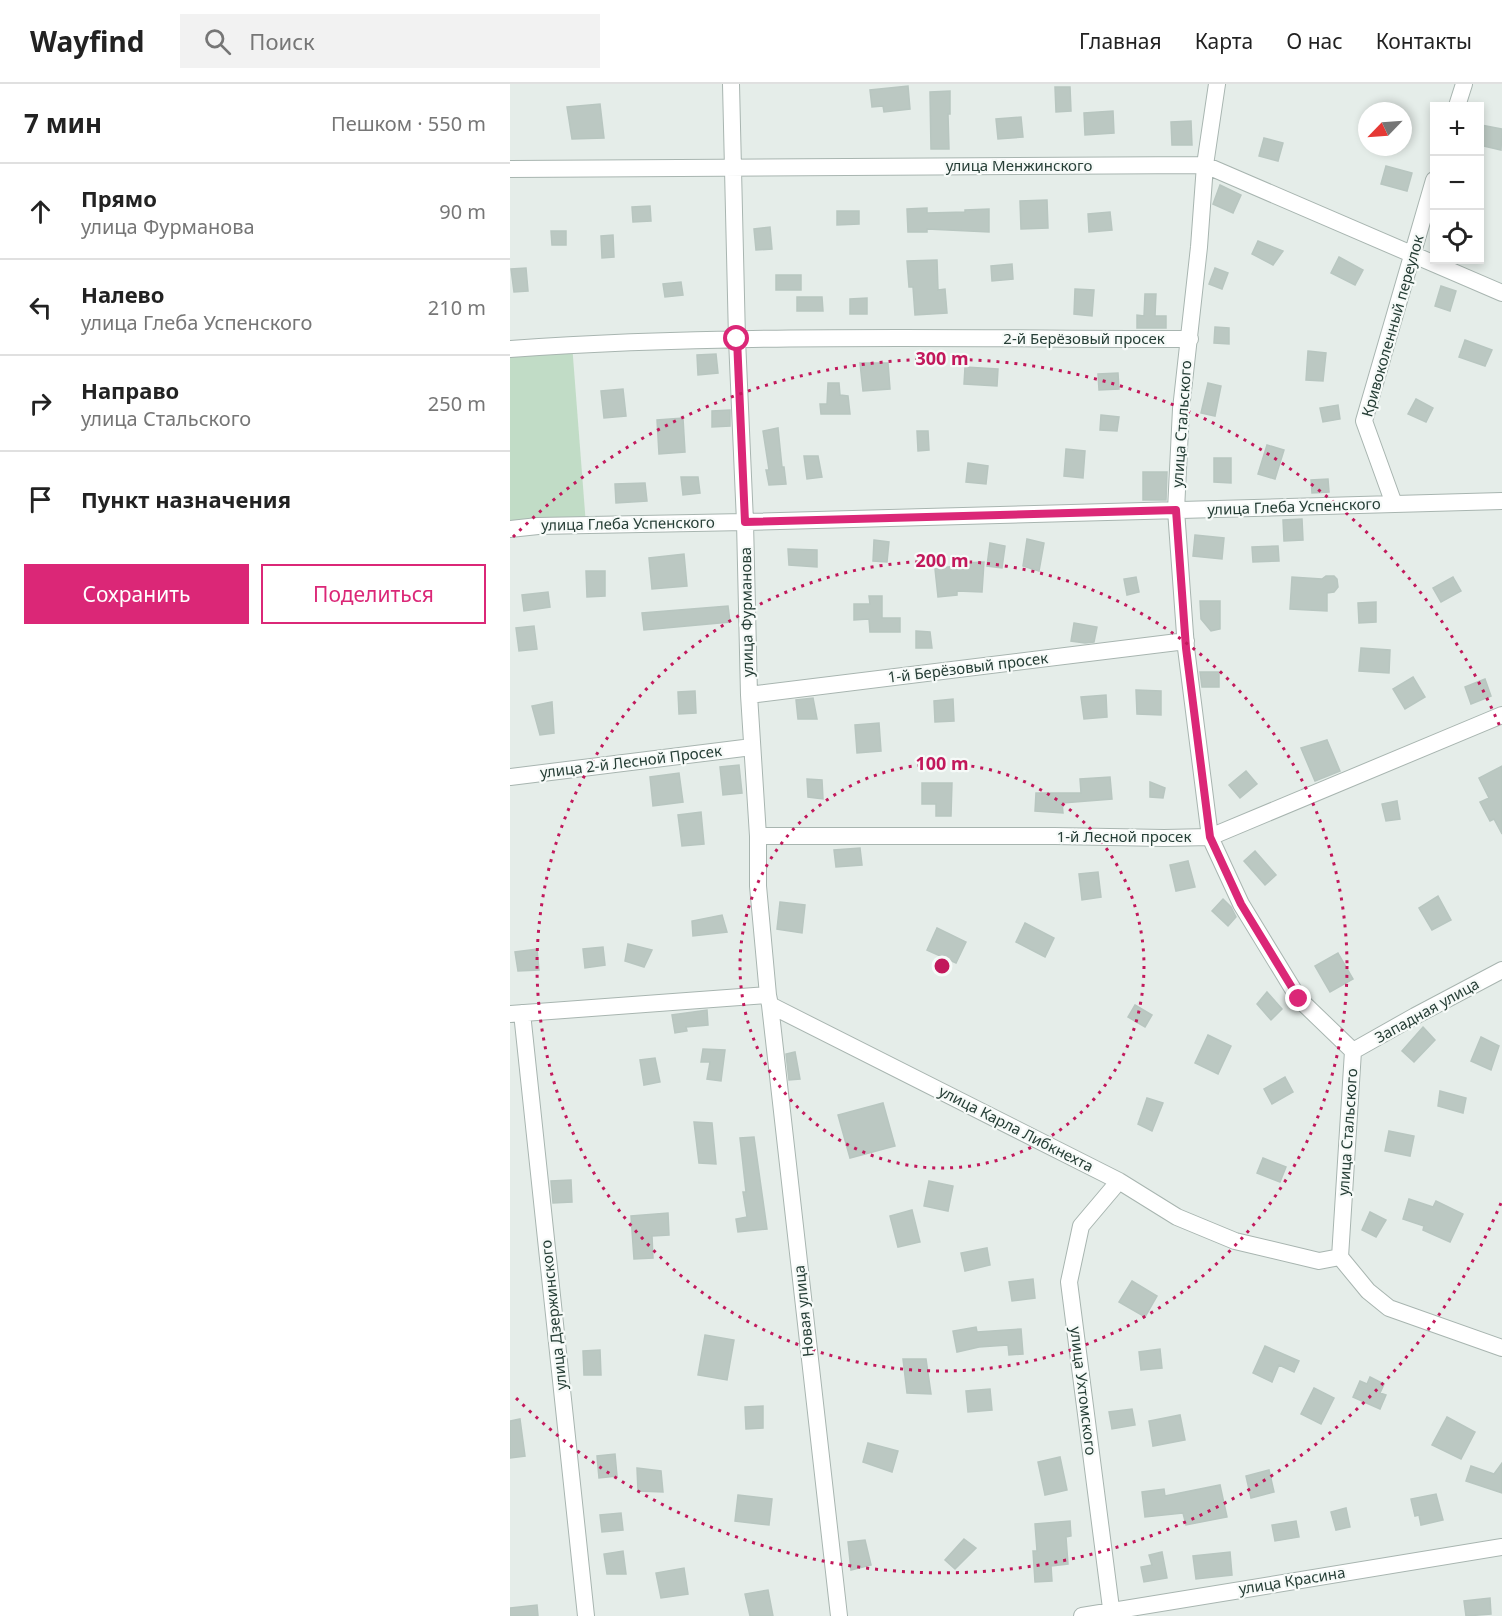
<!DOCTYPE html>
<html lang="ru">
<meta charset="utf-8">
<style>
:root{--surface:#fff;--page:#f2f2f2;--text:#222;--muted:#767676;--line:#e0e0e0;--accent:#db2777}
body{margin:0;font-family:"Noto Sans",sans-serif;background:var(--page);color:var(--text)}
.controls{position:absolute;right:18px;top:18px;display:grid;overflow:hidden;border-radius:0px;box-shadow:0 3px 9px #0003}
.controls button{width:54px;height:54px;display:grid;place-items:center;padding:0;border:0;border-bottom:2px solid var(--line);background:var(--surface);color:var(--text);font:30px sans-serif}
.compass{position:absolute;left:848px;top:18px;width:54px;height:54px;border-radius:50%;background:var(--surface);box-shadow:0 3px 9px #0003;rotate:245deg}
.stop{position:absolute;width:18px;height:18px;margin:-14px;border:4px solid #db2777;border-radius:50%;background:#fff}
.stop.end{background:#db2777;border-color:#fff;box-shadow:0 2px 6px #0008}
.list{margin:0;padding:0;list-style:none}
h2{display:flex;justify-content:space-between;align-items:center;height:78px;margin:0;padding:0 24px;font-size:26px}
h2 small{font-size:20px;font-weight:400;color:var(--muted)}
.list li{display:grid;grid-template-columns:39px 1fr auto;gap:18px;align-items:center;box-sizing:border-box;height:96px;padding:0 24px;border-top:2px solid var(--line)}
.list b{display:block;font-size:22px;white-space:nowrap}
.list p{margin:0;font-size:20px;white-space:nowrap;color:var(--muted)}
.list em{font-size:20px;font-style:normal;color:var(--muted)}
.actions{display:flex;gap:12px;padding:18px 24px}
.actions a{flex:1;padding:14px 0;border:2px solid var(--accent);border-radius:0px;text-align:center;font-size:21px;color:var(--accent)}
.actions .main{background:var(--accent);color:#fff}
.icon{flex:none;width:33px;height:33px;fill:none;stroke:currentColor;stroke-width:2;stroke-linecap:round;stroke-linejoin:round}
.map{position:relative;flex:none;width:992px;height:1532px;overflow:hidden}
header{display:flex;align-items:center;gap:36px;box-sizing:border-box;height:84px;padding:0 30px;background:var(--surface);border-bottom:2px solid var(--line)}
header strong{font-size:28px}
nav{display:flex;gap:33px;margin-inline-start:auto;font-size:21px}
.search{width:420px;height:54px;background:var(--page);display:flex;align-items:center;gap:15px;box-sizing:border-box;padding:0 21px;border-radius:0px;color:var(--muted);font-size:22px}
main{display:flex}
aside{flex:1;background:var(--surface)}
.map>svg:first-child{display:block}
.green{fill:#c1dcc6}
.building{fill:#bbc8c2;stroke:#b8c6c0;stroke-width:1.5}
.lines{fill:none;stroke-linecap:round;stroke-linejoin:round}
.street-casing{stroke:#a8b5b0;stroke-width:18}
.street{stroke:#fff;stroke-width:16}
.route{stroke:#db2777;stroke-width:8}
.ring{fill:none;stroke:#c2185b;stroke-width:3;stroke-dasharray:3 6}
.labels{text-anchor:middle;stroke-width:4.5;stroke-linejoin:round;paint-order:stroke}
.street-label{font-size:15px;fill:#263e36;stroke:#f6faf8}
.centre{fill:#c2185b;stroke:#f6faf8;stroke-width:3}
.ring-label{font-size:18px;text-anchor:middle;font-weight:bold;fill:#c2185b;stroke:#f6faf8;stroke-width:4.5;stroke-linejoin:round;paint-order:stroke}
</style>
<header>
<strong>Wayfind</strong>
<div class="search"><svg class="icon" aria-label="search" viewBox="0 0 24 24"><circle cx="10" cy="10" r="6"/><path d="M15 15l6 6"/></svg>Поиск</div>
<nav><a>Главная</a><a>Карта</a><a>О нас</a><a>Контакты</a></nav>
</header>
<main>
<aside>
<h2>7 мин<small>Пешком · 550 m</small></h2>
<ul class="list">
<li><svg class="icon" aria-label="ahead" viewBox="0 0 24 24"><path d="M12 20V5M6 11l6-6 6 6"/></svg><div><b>Прямо</b><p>улица Фурманова</p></div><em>90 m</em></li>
<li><svg class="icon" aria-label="left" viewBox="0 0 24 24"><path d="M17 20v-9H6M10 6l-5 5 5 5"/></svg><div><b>Налево</b><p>улица Глеба Успенского</p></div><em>210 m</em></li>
<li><svg class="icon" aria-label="right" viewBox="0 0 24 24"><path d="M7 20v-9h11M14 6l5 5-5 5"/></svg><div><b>Направо</b><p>улица Стальского</p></div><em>250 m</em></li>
<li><svg class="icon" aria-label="arrive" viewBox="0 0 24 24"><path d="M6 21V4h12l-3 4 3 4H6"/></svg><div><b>Пункт назначения</b></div></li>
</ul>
<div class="actions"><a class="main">Сохранить</a><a>Поделиться</a></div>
</aside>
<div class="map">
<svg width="992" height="1532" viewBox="0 0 992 1532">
<rect width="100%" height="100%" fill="#e5ede9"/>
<!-- green -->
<path class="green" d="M 62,260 L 76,441 L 0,445 L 0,265 Z"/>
<!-- building -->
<path class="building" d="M 398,2 L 400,25 L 374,28 L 373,22 L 362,23 L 360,6 Z
M 545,3 L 560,3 L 561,27 L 546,28 Z
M 440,7 L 440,30 L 438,30 L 439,65 L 421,65 L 420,8 Z
M 90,20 L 94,54 L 62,55 L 57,23 Z
M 603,27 L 604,49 L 575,51 L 574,29 Z
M 511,33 L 513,53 L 488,55 L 486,35 Z
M 681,37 L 682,61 L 662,61 L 661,38 Z
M 971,41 L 992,45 L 991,66 L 969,61 Z
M 754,54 L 773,59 L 768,77 L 749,72 Z
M 876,82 L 902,89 L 897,107 L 871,100 Z
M 710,101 L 731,111 L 723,129 L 703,120 Z
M 537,116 L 538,144 L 511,145 L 510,117 Z
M 140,122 L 141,137 L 123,138 L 122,123 Z
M 417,124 L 417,129 L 455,128 L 455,126 L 479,125 L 479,148 L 417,145 L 417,148 L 398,148 L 397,125 Z
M 327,127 L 349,127 L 349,140 L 327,141 Z
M 600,128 L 602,146 L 579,148 L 578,130 Z
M 260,143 L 262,165 L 246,166 L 244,145 Z
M 41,147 L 56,147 L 56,161 L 42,161 Z
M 103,151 L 104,173 L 92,174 L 91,152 Z
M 748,157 L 773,167 L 763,181 L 742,170 Z
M 829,173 L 853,186 L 845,201 L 821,189 Z
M 427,176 L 428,206 L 435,205 L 437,229 L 405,231 L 403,203 L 399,203 L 397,177 Z
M 502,180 L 503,195 L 482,197 L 481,182 Z
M 16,184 L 18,207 L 4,208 L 1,185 Z
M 705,184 L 718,189 L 712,205 L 699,200 Z
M 266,191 L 291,191 L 291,206 L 266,206 Z
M 171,198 L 173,211 L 155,213 L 153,200 Z
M 931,202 L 946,207 L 940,227 L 925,222 Z
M 565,205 L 584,206 L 582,232 L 564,230 Z
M 635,210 L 646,210 L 645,232 L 656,232 L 656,244 L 627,244 L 627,231 L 634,232 Z
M 287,213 L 312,213 L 313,227 L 287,227 Z
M 357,214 L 357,230 L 340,230 L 340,215 Z
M 705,243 L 719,244 L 719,260 L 704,259 Z
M 955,256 L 982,266 L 975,282 L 949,273 Z
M 798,267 L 816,269 L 813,297 L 796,296 Z
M 206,270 L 208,289 L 188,291 L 187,271 Z
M 350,279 L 378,279 L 380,305 L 353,307 Z
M 455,283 L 488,285 L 487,302 L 454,300 Z
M 608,289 L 609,305 L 589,306 L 588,290 Z
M 318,299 L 329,299 L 330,311 L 338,312 L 340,330 L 311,330 L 310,320 L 317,320 Z
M 698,299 L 711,302 L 705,332 L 691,329 Z
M 113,305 L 116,332 L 94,334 L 91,307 Z
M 906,315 L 923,324 L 916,338 L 898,330 Z
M 828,321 L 830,335 L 813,338 L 810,324 Z
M 220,326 L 220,342 L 202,343 L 202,327 Z
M 591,331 L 609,333 L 607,347 L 590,346 Z
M 173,334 L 175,368 L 149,370 L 147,336 Z
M 268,344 L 272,383 L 274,383 L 276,400 L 259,401 L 256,386 L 259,386 L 253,347 Z
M 407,347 L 418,347 L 419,366 L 408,367 Z
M 757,361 L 774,366 L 765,395 L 748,390 Z
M 556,365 L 575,367 L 573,394 L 554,392 Z
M 294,372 L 308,372 L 312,393 L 297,395 Z
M 704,374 L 721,374 L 721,399 L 704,398 Z
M 458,379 L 478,382 L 476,400 L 456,398 Z
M 633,388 L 657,388 L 656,416 L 633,416 Z
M 171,393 L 188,393 L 190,409 L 173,411 Z
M 818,395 L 819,408 L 802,409 L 801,396 Z
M 135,399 L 137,417 L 106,419 L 105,400 Z
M 792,435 L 793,456 L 774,457 L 773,436 Z
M 685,451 L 714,454 L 712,475 L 683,472 Z
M 517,455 L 534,459 L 529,487 L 513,482 Z
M 364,456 L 379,458 L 377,478 L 363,477 Z
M 480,459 L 495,462 L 492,484 L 477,482 Z
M 768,462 L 769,477 L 743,478 L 742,463 Z
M 278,465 L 307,466 L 307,483 L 279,481 Z
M 174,470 L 177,502 L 142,505 L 139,474 Z
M 474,478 L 472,508 L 447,507 L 447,511 L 428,513 L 425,485 L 452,481 L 452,479 Z
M 76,487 L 95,487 L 95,512 L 77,513 Z
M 816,492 L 824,492 L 827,495 L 828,503 L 824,508 L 817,509 L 817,527 L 780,525 L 782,493 L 812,495 Z
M 626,493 L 629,508 L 617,511 L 614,495 Z
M 943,493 L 951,507 L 931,518 L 923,504 Z
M 38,508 L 40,523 L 14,527 L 12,511 Z
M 359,512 L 372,512 L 372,534 L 390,534 L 390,548 L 360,548 L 359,535 L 344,536 L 344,520 L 360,520 Z
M 690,517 L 710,517 L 710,545 L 701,547 L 691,535 Z
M 866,518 L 866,538 L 849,539 L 848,519 Z
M 218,522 L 220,538 L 134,546 L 132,529 Z
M 564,539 L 587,543 L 584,558 L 575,559 L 561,557 Z
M 24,542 L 27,565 L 9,567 L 6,544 Z
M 406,547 L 420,548 L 422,564 L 406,564 Z
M 851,564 L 880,566 L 879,589 L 849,587 Z
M 690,588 L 709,588 L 709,603 L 692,603 Z
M 903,593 L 915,613 L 895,625 L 883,605 Z
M 975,595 L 981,612 L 961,620 L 955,603 Z
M 626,606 L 651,607 L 651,631 L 627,630 Z
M 185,607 L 186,629 L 169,630 L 168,608 Z
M 596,611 L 597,633 L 574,635 L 571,613 Z
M 303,614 L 307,635 L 288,635 L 286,616 Z
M 443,615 L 444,637 L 425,638 L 424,617 Z
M 42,618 L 44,649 L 30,651 L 22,622 Z
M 369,639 L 371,667 L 347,669 L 345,641 Z
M 817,656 L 830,687 L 805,697 L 791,664 Z
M 229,681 L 232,709 L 213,711 L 210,683 Z
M 992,682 L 992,750 L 984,735 L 980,737 L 970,718 L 979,714 L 969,694 Z
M 736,687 L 747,700 L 730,714 L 719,701 Z
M 169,689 L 173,718 L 143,722 L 140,693 Z
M 600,693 L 602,715 L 552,719 L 553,729 L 525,727 L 526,709 L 571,709 L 570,695 Z
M 297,695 L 312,696 L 313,715 L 298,713 Z
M 640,698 L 655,704 L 653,714 L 640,713 Z
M 412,699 L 442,699 L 441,732 L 426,732 L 426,720 L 412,720 Z
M 887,717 L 890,735 L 876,737 L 872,720 Z
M 191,728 L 194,760 L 172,762 L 168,731 Z
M 350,764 L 352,781 L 326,783 L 324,766 Z
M 745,767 L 766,791 L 755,801 L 734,777 Z
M 678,777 L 685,803 L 666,807 L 660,781 Z
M 588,788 L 591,813 L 572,816 L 569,790 Z
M 928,812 L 941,836 L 922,846 L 909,824 Z
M 713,815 L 721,823 L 726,833 L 718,842 L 702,827 Z
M 270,818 L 295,821 L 292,849 L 267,845 Z
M 212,831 L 217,848 L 183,852 L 182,837 Z
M 515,839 L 544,854 L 535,873 L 506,858 Z
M 427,844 L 456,858 L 446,879 L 417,866 Z
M 118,860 L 142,866 L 134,883 L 115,877 Z
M 93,863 L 95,881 L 75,884 L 73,865 Z
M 27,865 L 29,886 L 8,887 L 5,868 Z
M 828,869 L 843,895 L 820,908 L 805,882 Z
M 757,908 L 772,925 L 761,936 L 747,920 Z
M 625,921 L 642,931 L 635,943 L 618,933 Z
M 197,926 L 198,941 L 176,943 L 177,947 L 165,949 L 162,931 Z
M 913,943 L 925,956 L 904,978 L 892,967 Z
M 698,951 L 721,962 L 708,990 L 685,979 Z
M 971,953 L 989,962 L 981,986 L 961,977 Z
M 193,965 L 215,966 L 211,997 L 197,995 L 200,978 L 191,978 Z
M 285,968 L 290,995 L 279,996 L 276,970 Z
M 145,974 L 150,998 L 134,1001 L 130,976 Z
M 775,993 L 783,1008 L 762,1020 L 754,1005 Z
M 930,1007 L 956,1014 L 953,1029 L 928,1022 Z
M 637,1014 L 653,1019 L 642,1047 L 628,1040 Z
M 373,1019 L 385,1062 L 340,1074 L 328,1031 Z
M 184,1038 L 202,1039 L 206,1080 L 189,1079 Z
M 879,1047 L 904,1052 L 900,1072 L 875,1067 Z
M 244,1053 L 257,1145 L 228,1148 L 226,1135 L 237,1133 L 233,1108 L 236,1108 L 230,1054 Z
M 753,1074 L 776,1083 L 770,1098 L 747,1089 Z
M 61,1096 L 62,1118 L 43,1119 L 41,1097 Z
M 419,1097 L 443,1102 L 438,1127 L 414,1122 Z
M 899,1115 L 923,1123 L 926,1117 L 953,1130 L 940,1158 L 913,1146 L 914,1142 L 893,1135 Z
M 402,1126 L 410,1158 L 388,1163 L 380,1132 Z
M 860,1128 L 876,1136 L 866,1153 L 852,1146 Z
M 158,1129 L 159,1151 L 142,1152 L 143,1174 L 124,1175 L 121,1132 Z
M 477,1164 L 480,1181 L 455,1187 L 451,1169 Z
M 523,1195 L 525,1214 L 502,1217 L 499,1198 Z
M 622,1197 L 647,1212 L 635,1233 L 609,1218 Z
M 466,1243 L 467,1248 L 511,1245 L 513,1270 L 499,1271 L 498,1261 L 469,1263 L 447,1268 L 443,1247 Z
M 195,1251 L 224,1256 L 217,1296 L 188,1291 Z
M 755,1262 L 789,1277 L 784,1288 L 769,1281 L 762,1298 L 743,1289 Z
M 650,1265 L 652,1284 L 631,1286 L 629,1268 Z
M 90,1266 L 91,1291 L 74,1291 L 73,1267 Z
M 393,1275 L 416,1275 L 421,1310 L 397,1309 Z
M 860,1293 L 874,1300 L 870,1309 L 876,1311 L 870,1325 L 843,1313 L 850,1297 L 857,1300 Z
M 804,1304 L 824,1314 L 811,1340 L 791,1330 Z
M 480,1305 L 482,1326 L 458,1328 L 456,1307 Z
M 253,1322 L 253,1344 L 236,1345 L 235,1323 Z
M 622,1325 L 625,1341 L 602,1345 L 599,1328 Z
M 670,1331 L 675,1356 L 643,1362 L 639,1337 Z
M 937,1333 L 965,1348 L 951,1375 L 922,1361 Z
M 10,1335 L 15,1372 L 0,1374 L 0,1337 Z
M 358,1359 L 388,1367 L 382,1388 L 353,1378 Z
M 105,1370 L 107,1392 L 89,1394 L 87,1372 Z
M 550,1373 L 557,1406 L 535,1411 L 528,1378 Z
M 992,1379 L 992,1409 L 956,1397 L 961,1382 L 984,1390 Z
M 127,1384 L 151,1387 L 153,1408 L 128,1407 Z
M 759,1386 L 764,1408 L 741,1414 L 736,1392 Z
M 710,1401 L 717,1433 L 676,1441 L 673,1429 L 635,1433 L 632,1408 L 654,1405 L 655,1412 Z
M 926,1410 L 933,1436 L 911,1441 L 909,1431 L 905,1432 L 901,1415 Z
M 228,1411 L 262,1415 L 259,1441 L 225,1437 Z
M 836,1424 L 840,1443 L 826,1446 L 821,1428 Z
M 111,1429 L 113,1446 L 92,1448 L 90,1431 Z
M 560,1437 L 561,1452 L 556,1453 L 558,1480 L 541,1482 L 542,1497 L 525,1498 L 523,1467 L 527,1467 L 525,1440 Z
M 786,1437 L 789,1453 L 765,1457 L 762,1441 Z
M 454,1455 L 466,1464 L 445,1485 L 435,1476 Z
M 355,1456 L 361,1481 L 341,1486 L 338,1458 Z
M 113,1467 L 116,1490 L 97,1490 L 94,1470 Z
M 652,1468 L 657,1494 L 634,1498 L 631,1483 L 642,1481 L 639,1471 Z
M 720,1468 L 722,1491 L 686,1495 L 683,1472 Z
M 174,1484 L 178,1510 L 151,1514 L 146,1489 Z
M 258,1506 L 263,1532 L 240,1532 L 235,1510 Z
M 980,1514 L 981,1530 L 956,1532 L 954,1517 Z
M 27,1521 L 28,1532 L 0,1532 L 0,1524 Z"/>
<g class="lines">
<defs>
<path id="street" d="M 221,0 L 227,255 L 235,438 L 239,611 L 248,752 L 248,802 L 258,911
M 707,0 L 695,81 L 689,163 L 671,325 L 666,426 L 676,564 L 700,753 L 731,820 L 789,915 L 843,967 L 830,1173
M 947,22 L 954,0
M 0,85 L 695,81 L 992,209
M 0,265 C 226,249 453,255 680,255
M 884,420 L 854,337 L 924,96
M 0,445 L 28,442 L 235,438 L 992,417
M 239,611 L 676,557
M 0,693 L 242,663
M 248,752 L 545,752 L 654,754 L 700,753 L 992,631
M 260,921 L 329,1532
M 12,929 L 76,1532
M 0,930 L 258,911 L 260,921 L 609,1097 L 667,1133 L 725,1157 L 809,1177 L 830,1173
M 843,967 L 905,932 L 992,886
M 830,1173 L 858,1207 L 879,1224 L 992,1264
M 572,1532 L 992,1463
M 602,1532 L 559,1198 L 571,1142 L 609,1097"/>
</defs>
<!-- street casing -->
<use href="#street" class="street-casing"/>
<!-- street -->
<use href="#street" class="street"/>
</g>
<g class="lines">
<!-- route -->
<path class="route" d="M 227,255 L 235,438 L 666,426 L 676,564 L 700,753 L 731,820 L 789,915"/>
</g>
<!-- distance rings -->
<g class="ring">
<circle cx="432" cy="882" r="202"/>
<circle cx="432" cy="882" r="405"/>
<path d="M991 1119A607 607 0 0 1 3 1311M3 453A607 607 0 0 1 991 645"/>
</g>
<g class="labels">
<!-- street labels -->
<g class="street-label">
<text x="509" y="87">улица Менжинского</text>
<text transform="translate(883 242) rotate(-74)" y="5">Кривоколенный переулок</text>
<text x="574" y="260">2-й Берёзовый просек</text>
<text transform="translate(672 340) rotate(-86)" y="5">улица Стальского</text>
<text transform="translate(784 423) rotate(-2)" y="5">улица Глеба Успенского</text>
<text transform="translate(118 440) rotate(-1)" y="5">улица Глеба Успенского</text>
<text transform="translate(237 528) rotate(-91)" y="5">улица Фурманова</text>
<text transform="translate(458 584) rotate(-7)" y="5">1-й Берёзовый просек</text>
<text transform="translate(121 678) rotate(-7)" y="5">улица 2-й Лесной Просек</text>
<text x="614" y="758">1-й Лесной просек</text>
<text transform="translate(917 927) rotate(-29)" y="5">Западная улица</text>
<text transform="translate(506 1045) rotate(27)" y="5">улица Карла Либкнехта</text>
<text transform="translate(838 1048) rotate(-86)" y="5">улица Стальского</text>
<text transform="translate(294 1227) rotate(-96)" y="5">Новая улица</text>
<text transform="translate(44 1231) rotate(-96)" y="5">улица Дзержинского</text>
<text transform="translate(573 1307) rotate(83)" y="5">улица Ухтомского</text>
<text transform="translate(782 1497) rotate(-9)" y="5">улица Красина</text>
</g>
</g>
<circle cx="432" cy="882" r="9" class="centre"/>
<g class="ring-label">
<text x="432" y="281">300 m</text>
<text x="432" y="483">200 m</text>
<text x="432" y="686">100 m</text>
</g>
</svg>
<div class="controls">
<button>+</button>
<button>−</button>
<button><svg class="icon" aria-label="locate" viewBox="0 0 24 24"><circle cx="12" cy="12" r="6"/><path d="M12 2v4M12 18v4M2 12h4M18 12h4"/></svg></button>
</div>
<svg class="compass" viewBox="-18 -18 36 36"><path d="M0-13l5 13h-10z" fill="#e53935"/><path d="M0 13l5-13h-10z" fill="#767676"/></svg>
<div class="stop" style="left:227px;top:255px"></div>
<div class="stop end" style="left:789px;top:915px"></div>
</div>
</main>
